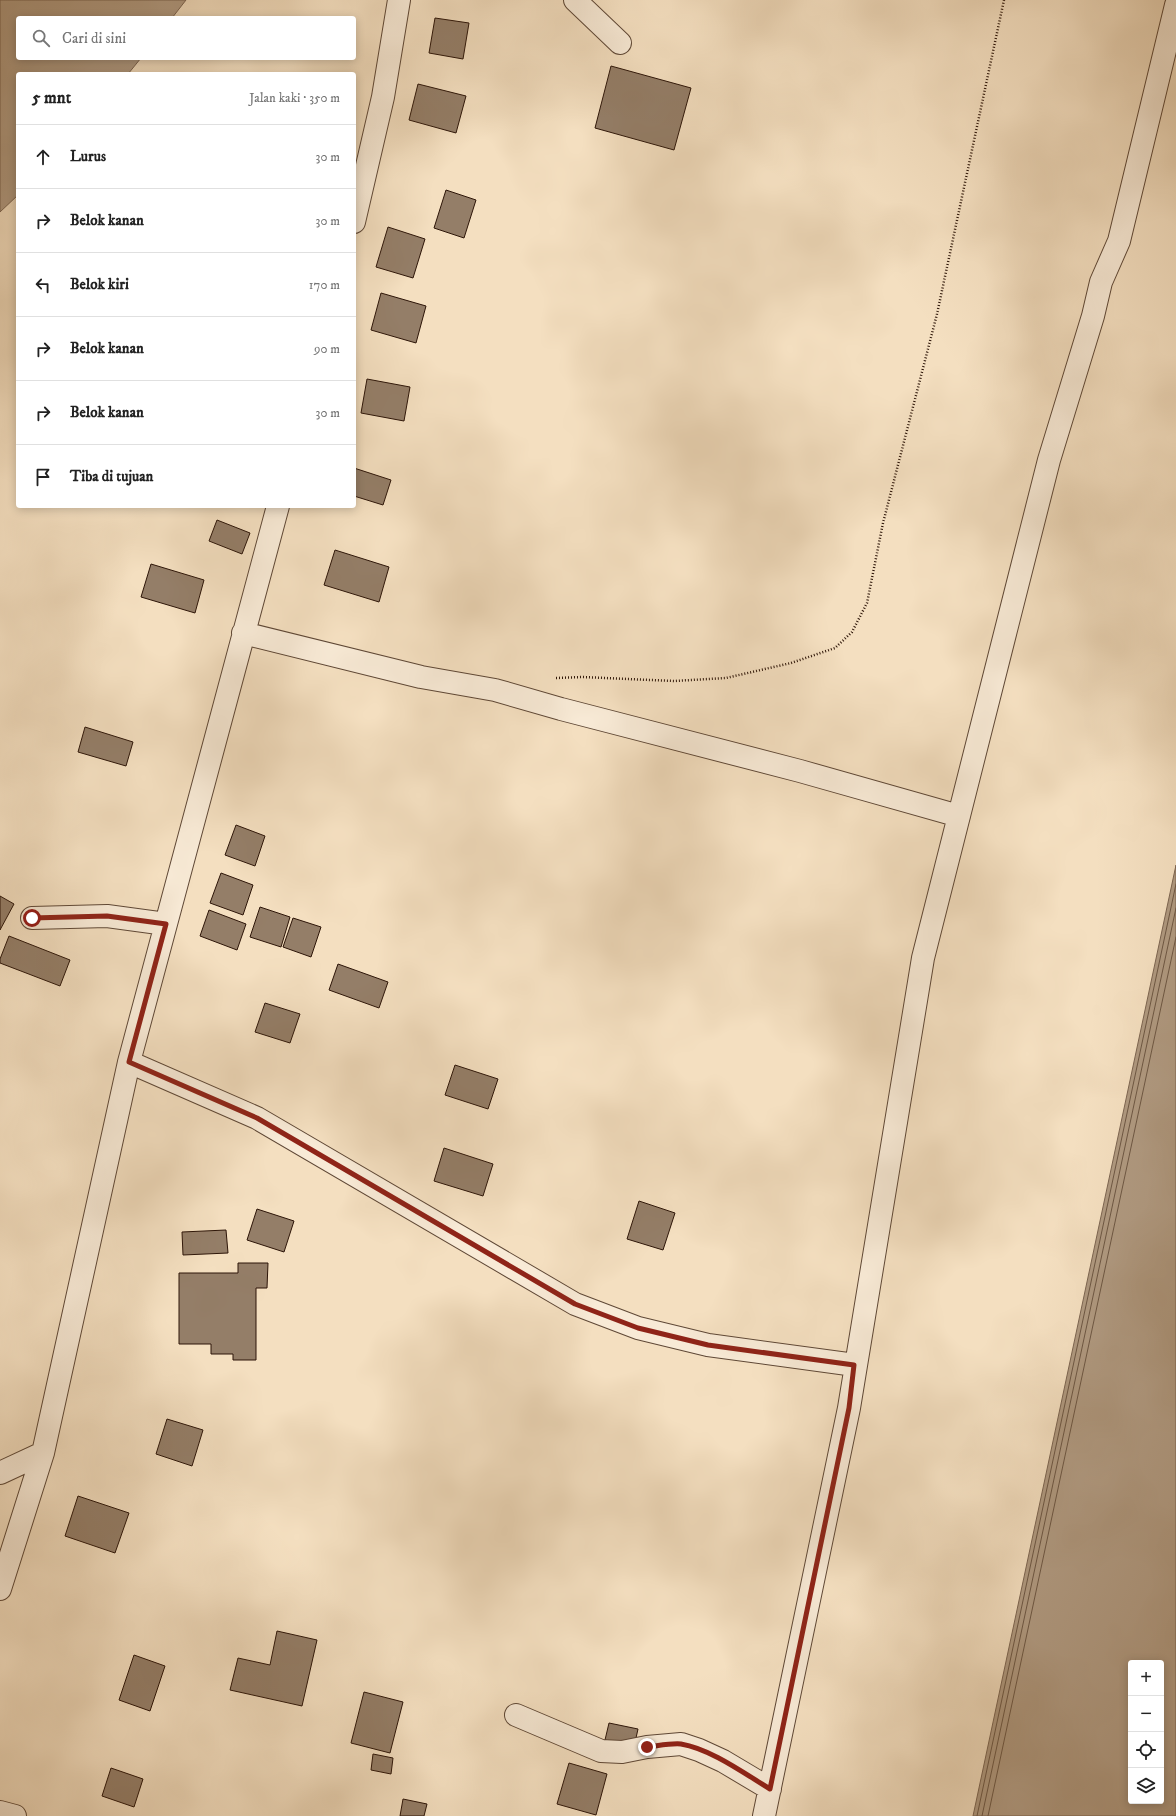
<!DOCTYPE html>
<html lang="id">
<meta charset="utf-8">
<style>
:root{--surface:#fff;--page:#f6f6f6;--text:#222;--muted:#767676;--line:#e0e0e0}
body{margin:0;font-family:"IM FELL DW Pica",serif;background:var(--page);color:var(--text)}
.controls{position:absolute;right:12px;bottom:12px;display:grid;overflow:hidden;border-radius:4px;box-shadow:0 2px 10px #0003}
.controls button{width:36px;height:36px;display:grid;place-items:center;padding:0;border:0;border-bottom:1px solid var(--line);background:var(--surface);color:var(--text);font:20px sans-serif}
.stop{position:absolute;width:12px;height:12px;margin:-9px;border:3px solid #8f2418;border-radius:50%;background:#fff}
.stop.end{background:#8f2418;border-color:#fff;box-shadow:0 1px 4px #0008}
.list{margin:0;padding:0;list-style:none}
h2{display:flex;justify-content:space-between;align-items:center;height:52px;margin:0;padding:0 16px;font-size:17px}
h2 small{font-size:13px;font-weight:400;color:var(--muted)}
.list li{display:grid;grid-template-columns:26px 1fr auto;gap:12px;align-items:center;box-sizing:border-box;height:64px;padding:0 16px;border-top:1px solid var(--line)}
.list b{display:block;font-size:15px;white-space:nowrap}
.list em{font-size:13px;font-style:normal;color:var(--muted)}
.icon{flex:none;width:22px;height:22px;fill:none;stroke:currentColor;stroke-width:2;stroke-linecap:round;stroke-linejoin:round}
.map{position:relative;flex:none;width:1176px;height:1816px;overflow:hidden}
.search{position:absolute;background:var(--surface);box-shadow:0 2px 10px #0003;left:16px;top:16px;width:340px;height:44px;display:flex;align-items:center;gap:10px;box-sizing:border-box;padding:0 14px;border-radius:4px;color:var(--muted);font-size:15px}
.panel{position:absolute;background:var(--surface);box-shadow:0 2px 10px #0003;left:16px;top:72px;width:340px;height:436px;border-radius:4px}
.map>svg:first-child{display:block}
.water{fill:#b09a81;stroke:#7c6551;fill-rule:evenodd}
.lines{fill:none;stroke-linecap:round;stroke-linejoin:round}
.shore{stroke:#6e5844;stroke-width:1}
.building{fill:#947e68;stroke:#2d1508}
.minor-casing{stroke:#5f4836;stroke-width:24}
.path{stroke:#2d1508;stroke-width:2.5;stroke-dasharray:1 2;stroke-linecap:butt}
.minor{stroke:#f8ead6;stroke-width:22}
.route{stroke:#8f2418;stroke-width:5}
</style>
<div class="map">
<svg width="1176" height="1816" viewBox="0 0 1176 1816">
<rect width="100%" height="100%" fill="#f4dfc0"/>
<filter id="stains"><feTurbulence type="fractalNoise" baseFrequency=".005" numOctaves="4"/><feColorMatrix values="0 0 0 0 .2 0 0 0 0 .09 0 0 0 0 .02 0 0 0 .5 -.17"/></filter>
<radialGradient id="worn" r=".72"><stop offset=".6" stop-color="#630" stop-opacity="0"/><stop offset="1" stop-color="#630" stop-opacity=".3"/></radialGradient>
<!-- water -->
<path class="water" d="M 0,0 L 186,0 L 172,18 L 18,18 L 18,58 L 141,58 L 128,74 L 18,74 L 18,195 L 0,212 Z
M 1176,865 L 1176,1816 L 973,1816 ZM 1131,1663 L 1161,1663 L 1161,1801 L 1131,1801 Z"/>
<g class="lines">
<!-- shore -->
<path class="shore" d="M 977,1816 L 1176,884
M 982,1816 L 1176,908
M 988,1816 L 1176,937"/>
</g>
<!-- building -->
<path class="building" d="M 435,18 L 469,23 L 463,59 L 429,53 Z
M 611,66 L 691,88 L 674,150 L 595,128 Z
M 418,84 L 466,96 L 456,133 L 409,120 Z
M 446,190 L 476,200 L 464,238 L 434,228 Z
M 388,227 L 425,239 L 413,278 L 376,267 Z
M 381,293 L 426,306 L 416,343 L 371,330 Z
M 367,379 L 410,387 L 404,421 L 361,413 Z
M 354,468 L 391,480 L 383,505 L 354,496 Z
M 217,520 L 250,533 L 242,554 L 209,541 Z
M 335,550 L 389,567 L 379,602 L 324,585 Z
M 151,564 L 204,580 L 195,613 L 141,597 Z
M 85,727 L 133,742 L 126,766 L 78,752 Z
M 236,825 L 265,836 L 255,866 L 225,855 Z
M 221,873 L 253,885 L 243,915 L 210,903 Z
M 0,896 L 14,904 L 0,930 Z
M 260,907 L 290,917 L 281,947 L 250,937 Z
M 209,910 L 246,924 L 237,950 L 200,936 Z
M 293,918 L 321,927 L 311,957 L 283,947 Z
M 9,936 L 70,960 L 60,986 L 0,963 L 0,959 Z
M 338,964 L 388,982 L 379,1008 L 329,990 Z
M 265,1003 L 300,1014 L 290,1043 L 255,1032 Z
M 455,1065 L 498,1079 L 488,1109 L 445,1095 Z
M 444,1148 L 493,1164 L 483,1196 L 434,1181 Z
M 639,1201 L 675,1213 L 663,1250 L 627,1239 Z
M 257,1209 L 294,1221 L 284,1252 L 247,1240 Z
M 226,1230 L 228,1253 L 183,1255 L 182,1232 Z
M 238,1263 L 268,1263 L 267,1288 L 256,1288 L 256,1360 L 233,1360 L 233,1354 L 211,1354 L 211,1344 L 179,1344 L 179,1273 L 238,1273 Z
M 167,1419 L 203,1430 L 192,1466 L 156,1454 Z
M 78,1496 L 129,1513 L 115,1553 L 65,1536 Z
M 277,1631 L 317,1640 L 302,1706 L 230,1690 L 238,1658 L 270,1665 Z
M 134,1655 L 165,1666 L 150,1711 L 119,1700 Z
M 364,1692 L 403,1702 L 390,1753 L 351,1743 Z
M 609,1723 L 638,1729 L 634,1747 L 605,1740 Z
M 373,1754 L 393,1758 L 391,1774 L 371,1770 Z
M 569,1763 L 607,1774 L 596,1815 L 557,1804 Z
M 111,1768 L 143,1779 L 134,1807 L 102,1796 Z
M 403,1799 L 427,1804 L 424,1816 L 400,1816 Z"/>
<g class="lines">
<defs>
<path id="minor" d="M 575,0 L 620,43
M 354,222 L 383,97 L 399,0
M 243,633 L 421,677 L 495,690 L 561,709 L 800,771 L 959,816
M 32,918 L 107,916 L 166,924
M 129,1062 L 257,1118 L 575,1304 L 638,1328 L 708,1345 L 855,1365
M 0,1473 L 43,1453
M 0,1589 L 43,1453 L 129,1062 L 278,506
M 516,1715 L 601,1751 L 622,1752 L 647,1747 L 681,1744 L 699,1750 L 723,1761 L 770,1789
M 0,1812 L 15,1816
M 764,1816 L 849,1408 L 923,958 L 1049,460 L 1093,316 L 1101,282 L 1119,241 L 1176,5"/>
</defs>
<!-- minor casing -->
<use href="#minor" class="minor-casing"/>
<!-- path -->
<path class="path" d="M 556,678 L 582,677 L 674,681 L 726,678 L 791,663 L 835,648 L 852,632 L 867,603 L 883,523 L 937,314 L 1004,0"/>
<!-- minor -->
<use href="#minor" class="minor"/>
</g>
<g class="lines">
<!-- route -->
<path class="route" d="M 32,918 L 107,916 L 166,924 L 129,1062 L 257,1118 L 575,1304 L 638,1328 L 708,1345 L 854,1365 L 849,1408 L 770,1789 C 745,1774 711,1749 681,1744 C 671,1743 657,1746 647,1747"/>
</g>
<rect width="100%" height="100%" filter="url(#stains)"/>
<rect width="100%" height="100%" fill="url(#worn)"/>
</svg>
<div class="controls">
<button>+</button>
<button>−</button>
<button><svg class="icon" aria-label="locate" viewBox="0 0 24 24"><circle cx="12" cy="12" r="6"/><path d="M12 2v4M12 18v4M2 12h4M18 12h4"/></svg></button>
<button><svg class="icon" aria-label="layers" viewBox="0 0 24 24"><path d="M12 4l9 5-9 5-9-5zM3 14l9 5 9-5"/></svg></button>
</div>
<div class="stop" style="left:32px;top:918px"></div>
<div class="stop end" style="left:647px;top:1747px"></div>
<div class="search"><svg class="icon" aria-label="search" viewBox="0 0 24 24"><circle cx="10" cy="10" r="6"/><path d="M15 15l6 6"/></svg>Cari di sini</div>
<section class="panel">
<h2>5 mnt<small>Jalan kaki · 350 m</small></h2>
<ul class="list">
<li><svg class="icon" aria-label="ahead" viewBox="0 0 24 24"><path d="M12 20V5M6 11l6-6 6 6"/></svg><div><b>Lurus</b></div><em>30 m</em></li>
<li><svg class="icon" aria-label="right" viewBox="0 0 24 24"><path d="M7 20v-9h11M14 6l5 5-5 5"/></svg><div><b>Belok kanan</b></div><em>30 m</em></li>
<li><svg class="icon" aria-label="left" viewBox="0 0 24 24"><path d="M17 20v-9H6M10 6l-5 5 5 5"/></svg><div><b>Belok kiri</b></div><em>170 m</em></li>
<li><svg class="icon" aria-label="right" viewBox="0 0 24 24"><path d="M7 20v-9h11M14 6l5 5-5 5"/></svg><div><b>Belok kanan</b></div><em>90 m</em></li>
<li><svg class="icon" aria-label="right" viewBox="0 0 24 24"><path d="M7 20v-9h11M14 6l5 5-5 5"/></svg><div><b>Belok kanan</b></div><em>30 m</em></li>
<li><svg class="icon" aria-label="arrive" viewBox="0 0 24 24"><path d="M6 21V4h12l-3 4 3 4H6"/></svg><div><b>Tiba di tujuan</b></div></li>
</ul>
</section>
</div>
